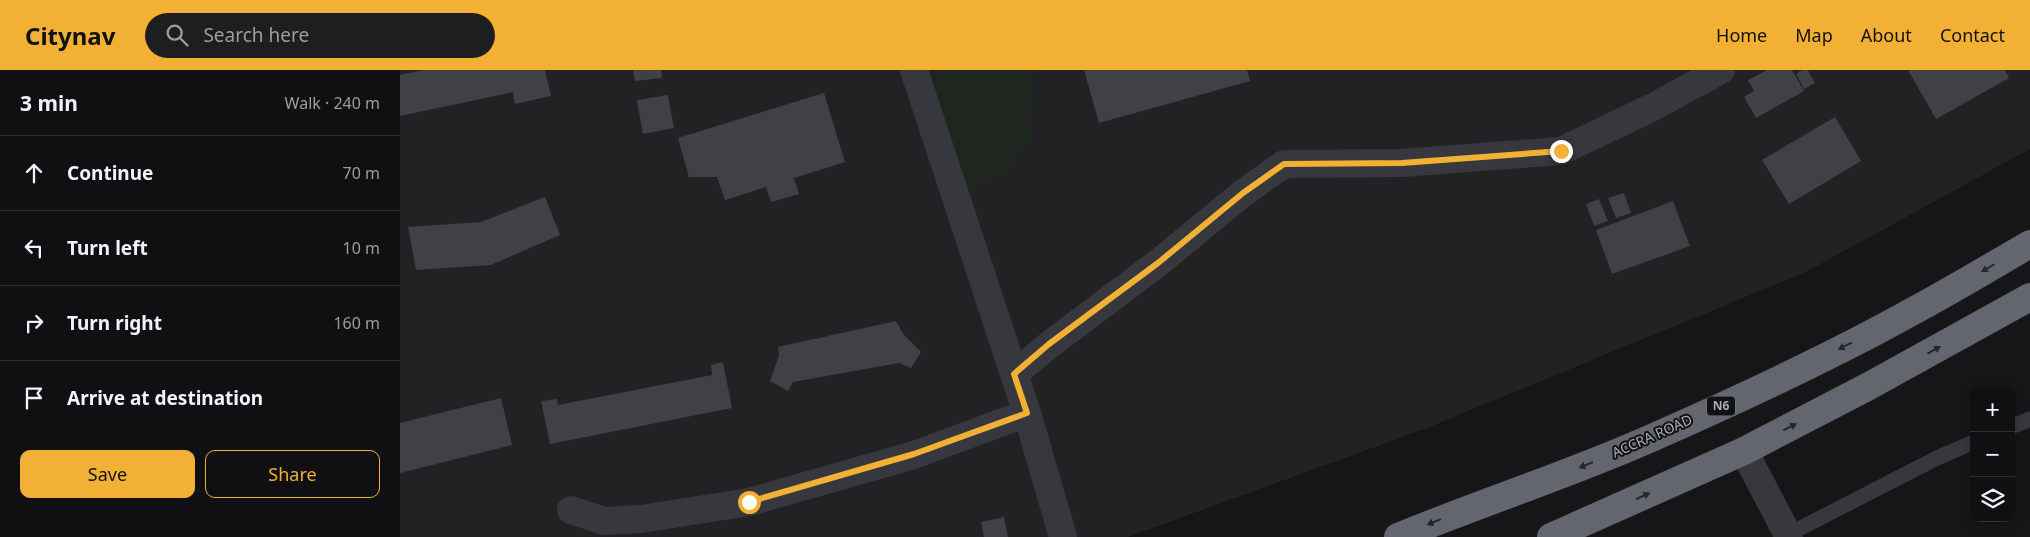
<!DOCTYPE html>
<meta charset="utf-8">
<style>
:root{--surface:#101012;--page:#1e1e20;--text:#f1f3f6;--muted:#9c9d9f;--line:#303032;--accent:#f2b134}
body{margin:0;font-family:"Noto Sans",sans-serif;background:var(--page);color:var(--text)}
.controls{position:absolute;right:15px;bottom:15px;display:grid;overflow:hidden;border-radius:10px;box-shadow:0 2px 12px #0003}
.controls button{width:45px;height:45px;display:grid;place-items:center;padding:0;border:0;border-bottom:1px solid var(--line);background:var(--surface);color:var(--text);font:25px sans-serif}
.stop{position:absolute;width:15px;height:15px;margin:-11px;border:4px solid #f2b134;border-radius:50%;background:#fff}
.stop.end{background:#f2b134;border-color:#fff;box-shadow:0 1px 5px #0008}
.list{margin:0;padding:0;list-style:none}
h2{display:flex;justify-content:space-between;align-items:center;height:65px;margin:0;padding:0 20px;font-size:21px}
h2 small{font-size:16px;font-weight:400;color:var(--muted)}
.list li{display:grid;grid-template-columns:32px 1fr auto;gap:15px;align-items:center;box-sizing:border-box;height:75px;padding:0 20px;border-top:1px solid var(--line)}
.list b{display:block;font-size:19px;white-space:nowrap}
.list em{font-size:16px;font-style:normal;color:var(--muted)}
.actions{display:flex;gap:10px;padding:15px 20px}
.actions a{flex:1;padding:11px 0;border:1px solid var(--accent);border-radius:10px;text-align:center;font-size:18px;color:var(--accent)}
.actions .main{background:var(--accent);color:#111}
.icon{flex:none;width:28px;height:28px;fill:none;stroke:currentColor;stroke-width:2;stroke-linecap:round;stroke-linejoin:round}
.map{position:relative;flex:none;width:1630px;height:467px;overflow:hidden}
header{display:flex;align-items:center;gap:30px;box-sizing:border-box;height:70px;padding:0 25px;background:var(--accent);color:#111}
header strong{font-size:24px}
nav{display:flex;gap:28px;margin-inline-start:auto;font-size:18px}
.search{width:350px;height:45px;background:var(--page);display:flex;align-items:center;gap:12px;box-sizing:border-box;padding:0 18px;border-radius:28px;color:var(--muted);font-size:19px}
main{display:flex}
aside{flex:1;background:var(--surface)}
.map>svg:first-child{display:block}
.built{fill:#222225}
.green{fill:#1e261f}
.building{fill:#404145}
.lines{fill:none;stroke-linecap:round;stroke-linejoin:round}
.lane{stroke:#37383d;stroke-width:15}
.street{stroke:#37383d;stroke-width:28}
.highway{stroke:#63666e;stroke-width:28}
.oneway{fill:#26262a}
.route{stroke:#f2b134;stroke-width:6}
.labels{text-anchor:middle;stroke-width:4;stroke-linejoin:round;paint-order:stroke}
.shield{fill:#111113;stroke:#7b7e86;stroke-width:1}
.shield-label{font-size:12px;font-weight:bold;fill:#a8adb8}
.street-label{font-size:14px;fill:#a8adb8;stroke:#111113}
</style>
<header>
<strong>Citynav</strong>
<div class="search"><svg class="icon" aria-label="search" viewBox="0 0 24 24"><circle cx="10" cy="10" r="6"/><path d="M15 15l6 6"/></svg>Search here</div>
<nav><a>Home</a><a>Map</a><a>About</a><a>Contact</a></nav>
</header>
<main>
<aside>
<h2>3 min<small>Walk · 240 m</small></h2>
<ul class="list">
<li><svg class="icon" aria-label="ahead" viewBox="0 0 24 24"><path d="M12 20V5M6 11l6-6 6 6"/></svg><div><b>Continue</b></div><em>70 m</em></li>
<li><svg class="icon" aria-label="left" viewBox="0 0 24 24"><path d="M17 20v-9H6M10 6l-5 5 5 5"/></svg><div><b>Turn left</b></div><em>10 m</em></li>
<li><svg class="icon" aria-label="right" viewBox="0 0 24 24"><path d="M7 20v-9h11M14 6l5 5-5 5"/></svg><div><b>Turn right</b></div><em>160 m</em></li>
<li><svg class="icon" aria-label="arrive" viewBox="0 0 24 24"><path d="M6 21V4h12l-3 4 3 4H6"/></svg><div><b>Arrive at destination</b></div></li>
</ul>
<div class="actions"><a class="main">Save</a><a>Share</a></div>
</aside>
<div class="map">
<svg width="1630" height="467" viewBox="0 0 1630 467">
<rect width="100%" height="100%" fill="#161618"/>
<!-- built -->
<path class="built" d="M 0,0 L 1630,0 L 1630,79 L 1404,203 L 1027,358 L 728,467 L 0,467 Z"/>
<!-- green -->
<path class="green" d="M 523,0 L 641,0 L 629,9 L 632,27 L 630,72 L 601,105 L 568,119 L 556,97 Z"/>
<!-- building -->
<path class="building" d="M 24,0 L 145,0 L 151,26 L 115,34 L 113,22 L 0,46 L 0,5 Z
M 233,0 L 261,0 L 262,8 L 235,11 Z
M 684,0 L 847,0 L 850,11 L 699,53 Z
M 1367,0 L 1392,0 L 1404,21 L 1356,48 L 1344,27 L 1354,21 L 1348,10 Z
M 1402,0 L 1408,0 L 1415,13 L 1404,19 L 1396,4 Z
M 1508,0 L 1605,0 L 1609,8 L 1536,49 Z
M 424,23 L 445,92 L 394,108 L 399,124 L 371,132 L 366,117 L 325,130 L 317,107 L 289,107 L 278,68 Z
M 268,25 L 274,58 L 243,64 L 237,30 Z
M 1435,47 L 1461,91 L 1389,134 L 1362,90 Z
M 1224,123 L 1231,143 L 1216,148 L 1208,128 Z
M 145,127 L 160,165 L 91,195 L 16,200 L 8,157 L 81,152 Z
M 1199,129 L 1208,151 L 1194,156 L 1186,134 Z
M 1273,131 L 1290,176 L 1212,204 L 1196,160 Z
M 496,251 L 504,265 L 521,282 L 511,298 L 499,293 L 393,312 L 388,321 L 370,311 L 379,286 L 378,277 Z
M 323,292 L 332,338 L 150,374 L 141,331 L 157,329 L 158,335 L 312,305 L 311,295 Z
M 101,328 L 112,375 L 0,403 L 0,353 Z
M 604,447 L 608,467 L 584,467 L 581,452 Z"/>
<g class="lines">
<!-- lane -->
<path class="lane" d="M 1611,357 L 1630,349
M 1387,465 L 1537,388 L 1574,372"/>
<!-- street -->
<path class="street" d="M 514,0 L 627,343 L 663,467
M 614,304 L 649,275 L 758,193 L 843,123 L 884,94 L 1002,93 L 1161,81 L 1253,37 L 1321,0
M 1344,381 L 1389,467
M 171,440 L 204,451 L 241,449 L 349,432 L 514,385 L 627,343"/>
<!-- highway -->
<path class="highway" d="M 998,467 C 1080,433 1165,406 1247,370 C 1338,330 1429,288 1515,240 C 1554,219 1592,196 1630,174
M 1151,467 L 1344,381 L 1469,316 L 1630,227"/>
</g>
<!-- one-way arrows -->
<defs><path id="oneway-solid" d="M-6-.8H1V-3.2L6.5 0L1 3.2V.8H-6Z" transform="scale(1.25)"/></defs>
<g class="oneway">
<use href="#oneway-solid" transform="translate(1588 198) rotate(150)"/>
<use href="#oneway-solid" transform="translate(1445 276) rotate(153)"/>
<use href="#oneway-solid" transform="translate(1534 280) rotate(-29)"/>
<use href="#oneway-solid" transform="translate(1390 357) rotate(-27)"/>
<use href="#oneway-solid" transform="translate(1186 395) rotate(158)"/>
<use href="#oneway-solid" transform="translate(1243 426) rotate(-24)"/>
<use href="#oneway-solid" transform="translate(1034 452) rotate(158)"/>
</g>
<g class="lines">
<!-- route -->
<path class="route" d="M 349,432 L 514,384 L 627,343 L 614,304 L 649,274 L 758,193 L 843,123 L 884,94 L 1002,93 L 1161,81"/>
</g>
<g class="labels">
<!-- shield labels -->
<rect class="shield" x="1307" y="326.5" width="28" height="19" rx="4"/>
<g class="shield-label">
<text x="1321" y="340">N6</text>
</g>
<!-- street labels -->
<g class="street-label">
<text transform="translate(1252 366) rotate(-24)" y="5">ACCRA ROAD</text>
</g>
</g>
</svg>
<div class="controls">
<button>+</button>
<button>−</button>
<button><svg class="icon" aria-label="layers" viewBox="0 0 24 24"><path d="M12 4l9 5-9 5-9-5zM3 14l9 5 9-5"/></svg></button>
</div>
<div class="stop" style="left:349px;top:432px"></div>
<div class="stop end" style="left:1161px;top:81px"></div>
</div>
</main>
